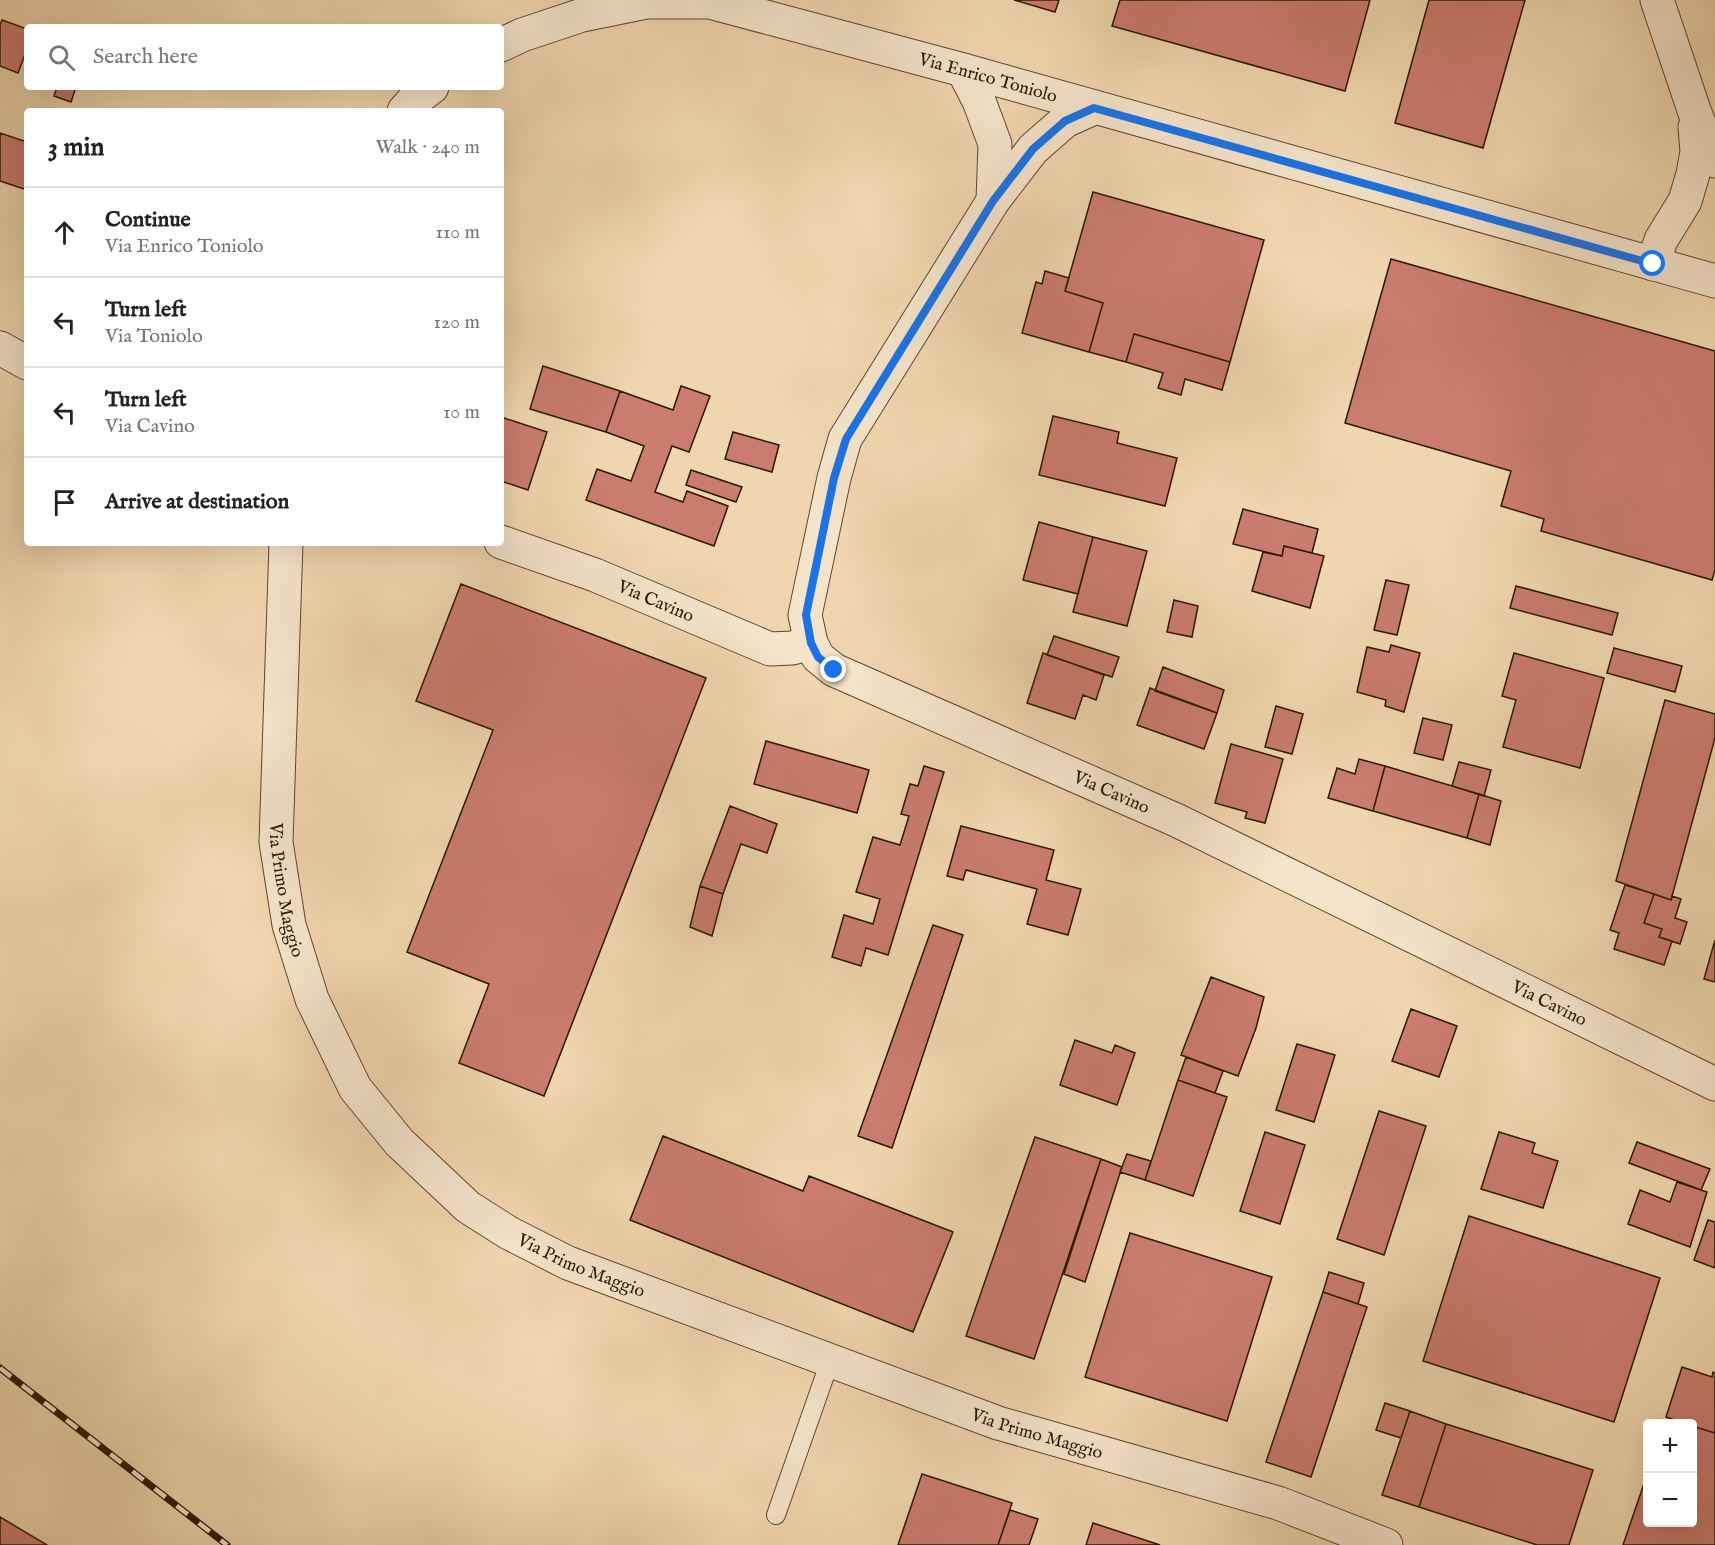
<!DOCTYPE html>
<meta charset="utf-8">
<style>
:root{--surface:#fff;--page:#f6f6f6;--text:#222;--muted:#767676;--line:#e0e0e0}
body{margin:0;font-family:"IM FELL English",serif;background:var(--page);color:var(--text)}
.controls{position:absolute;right:18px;bottom:18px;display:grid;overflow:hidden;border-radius:6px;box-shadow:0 6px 24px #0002}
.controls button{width:54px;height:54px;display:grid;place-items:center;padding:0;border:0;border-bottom:2px solid var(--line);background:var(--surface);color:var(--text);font:30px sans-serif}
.stop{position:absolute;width:18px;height:18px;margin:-14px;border:4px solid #1a73e8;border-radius:50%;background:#fff}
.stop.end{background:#1a73e8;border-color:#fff;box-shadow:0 2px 6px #0008}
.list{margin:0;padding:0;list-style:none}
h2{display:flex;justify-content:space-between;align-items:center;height:78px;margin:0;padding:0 24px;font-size:26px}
h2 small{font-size:20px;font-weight:400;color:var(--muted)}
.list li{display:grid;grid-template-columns:39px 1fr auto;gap:18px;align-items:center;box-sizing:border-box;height:90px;padding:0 24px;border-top:2px solid var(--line)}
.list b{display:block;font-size:22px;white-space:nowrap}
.list p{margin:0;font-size:20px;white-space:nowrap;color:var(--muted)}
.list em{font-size:20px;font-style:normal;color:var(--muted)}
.icon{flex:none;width:33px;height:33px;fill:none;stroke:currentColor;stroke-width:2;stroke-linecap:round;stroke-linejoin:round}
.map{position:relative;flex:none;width:1715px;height:1545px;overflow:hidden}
.search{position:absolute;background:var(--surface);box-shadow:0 6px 24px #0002;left:24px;top:24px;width:480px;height:66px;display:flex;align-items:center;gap:15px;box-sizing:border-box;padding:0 21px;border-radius:6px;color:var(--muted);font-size:22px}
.panel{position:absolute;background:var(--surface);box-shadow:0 6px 24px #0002;left:24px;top:108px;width:480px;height:438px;border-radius:6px}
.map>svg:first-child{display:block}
.building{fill:#ca7c6e;stroke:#2b1600;stroke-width:1.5}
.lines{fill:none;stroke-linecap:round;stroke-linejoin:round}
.service-casing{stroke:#5c462c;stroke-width:20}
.minor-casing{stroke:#5c462c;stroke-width:35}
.tertiary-casing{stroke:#5c462c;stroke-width:35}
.service{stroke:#f5e4ca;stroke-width:18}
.minor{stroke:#f5e4ca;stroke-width:33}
.tertiary{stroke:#f5e4ca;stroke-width:33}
.rail-casing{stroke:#2b1600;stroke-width:7}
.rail{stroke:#f5e4ca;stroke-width:4.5;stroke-dasharray:14;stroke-linecap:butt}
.route{stroke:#1a73e8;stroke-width:8}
.labels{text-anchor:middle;stroke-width:4.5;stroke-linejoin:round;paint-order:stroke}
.street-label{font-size:18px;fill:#2b1600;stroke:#f5e4ca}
</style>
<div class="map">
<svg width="1715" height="1545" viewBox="0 0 1715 1545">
<rect width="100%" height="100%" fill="#f0d6ae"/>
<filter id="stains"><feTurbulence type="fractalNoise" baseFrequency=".00333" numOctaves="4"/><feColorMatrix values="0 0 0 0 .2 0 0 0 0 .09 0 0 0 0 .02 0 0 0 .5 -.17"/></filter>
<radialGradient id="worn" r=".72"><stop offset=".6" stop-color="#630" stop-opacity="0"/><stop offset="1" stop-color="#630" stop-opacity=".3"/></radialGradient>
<!-- building -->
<path class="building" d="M 1014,0 L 1059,0 L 1055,12 Z
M 1120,0 L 1370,0 L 1345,91 L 1112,26 Z
M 1429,0 L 1525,0 L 1483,148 L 1395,123 Z
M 2,20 L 27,29 L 27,49 L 18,73 L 0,66 L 0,25 Z
M 57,87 L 76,87 L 71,102 L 54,96 Z
M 0,133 L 27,142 L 27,190 L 0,181 Z
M 1093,192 L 1264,240 L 1230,362 L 1134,334 L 1126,362 L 1089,352 L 1103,303 L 1065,291 Z
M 1391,259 L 1715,351 L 1715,570 L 1712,580 L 1541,531 L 1544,519 L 1501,506 L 1511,471 L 1345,423 Z
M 1045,271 L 1069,278 L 1065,291 L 1103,303 L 1089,352 L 1022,333 L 1036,282 L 1042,284 Z
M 1134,334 L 1230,362 L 1222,390 L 1185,379 L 1181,395 L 1158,388 L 1163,373 L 1126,362 Z
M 543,366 L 620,391 L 606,432 L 530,409 Z
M 681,386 L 710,396 L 689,452 L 672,446 L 655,492 L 683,502 L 687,491 L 728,506 L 714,546 L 586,500 L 597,469 L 631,481 L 644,446 L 606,432 L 620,391 L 673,410 Z
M 1053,416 L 1119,432 L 1117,443 L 1177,458 L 1165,506 L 1039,475 Z
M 501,417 L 547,432 L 528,490 L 501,481 Z
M 733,432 L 779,445 L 772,472 L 725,459 Z
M 691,470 L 742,487 L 736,502 L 686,485 Z
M 1243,509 L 1318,529 L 1312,553 L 1284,546 L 1282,556 L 1233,544 Z
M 1039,522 L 1093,537 L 1078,594 L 1023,580 Z
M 1093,537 L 1147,551 L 1127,626 L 1073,612 Z
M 1284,546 L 1324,556 L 1310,608 L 1252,591 L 1263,552 L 1282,556 Z
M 1386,580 L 1409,585 L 1397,635 L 1374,630 Z
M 461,584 L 706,678 L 544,1096 L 459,1063 L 489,984 L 407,952 L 493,730 L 416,701 Z
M 1516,586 L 1618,613 L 1612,635 L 1510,608 Z
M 1174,600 L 1198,606 L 1192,637 L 1167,632 Z
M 1054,636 L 1119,657 L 1112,677 L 1047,655 Z
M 1391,645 L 1420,653 L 1404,712 L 1385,706 L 1386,700 L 1357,692 L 1367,647 L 1389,652 Z
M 1614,648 L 1682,666 L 1675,692 L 1607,673 Z
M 1043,653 L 1104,675 L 1096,700 L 1083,695 L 1075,719 L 1027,703 Z
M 1514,653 L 1604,678 L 1580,768 L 1503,747 L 1516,700 L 1502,696 Z
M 1163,667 L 1224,690 L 1217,713 L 1155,691 Z
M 1150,688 L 1217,713 L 1204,749 L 1137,725 Z
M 1665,700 L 1715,714 L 1715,738 L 1671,900 L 1616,881 Z
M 1276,706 L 1303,714 L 1292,754 L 1265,747 Z
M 1423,718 L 1452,725 L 1443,760 L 1414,753 Z
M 766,741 L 869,770 L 857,813 L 754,784 Z
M 1231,744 L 1283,759 L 1265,823 L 1245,818 L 1247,812 L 1215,803 Z
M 1359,759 L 1385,766 L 1373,811 L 1328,798 L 1337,768 L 1355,774 Z
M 1459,762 L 1491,770 L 1484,796 L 1452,786 Z
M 924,766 L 944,772 L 888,955 L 866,948 L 861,966 L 832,957 L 844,915 L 873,924 L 880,899 L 856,892 L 873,837 L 900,845 L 909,816 L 901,814 L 910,784 L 918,786 Z
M 1385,766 L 1479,794 L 1467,838 L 1373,811 Z
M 1479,794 L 1501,801 L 1490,845 L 1467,838 Z
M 730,806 L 777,824 L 767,853 L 741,844 L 723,894 L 700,886 Z
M 961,826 L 1054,850 L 1046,880 L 1081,889 L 1068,935 L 1027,924 L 1037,889 L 966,870 L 963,880 L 947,876 Z
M 1625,885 L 1654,894 L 1644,923 L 1662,929 L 1659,937 L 1672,941 L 1664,965 L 1614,949 L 1619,933 L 1610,930 Z
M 700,886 L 723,894 L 712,936 L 690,927 Z
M 1654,894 L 1671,900 L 1672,896 L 1681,899 L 1675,918 L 1687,922 L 1680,944 L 1659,937 L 1662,929 L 1644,923 Z
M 933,925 L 963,935 L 892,1148 L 858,1136 Z
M 1715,940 L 1715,982 L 1704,979 Z
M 1211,977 L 1264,997 L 1256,1028 L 1238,1076 L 1181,1055 Z
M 1411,1009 L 1457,1026 L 1439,1077 L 1392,1061 Z
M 1075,1040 L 1112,1053 L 1115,1045 L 1135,1053 L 1117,1105 L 1060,1085 Z
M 1297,1044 L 1335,1055 L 1314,1122 L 1276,1110 Z
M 1186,1057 L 1223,1071 L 1215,1093 L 1178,1080 Z
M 1178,1080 L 1227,1097 L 1193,1196 L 1145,1180 Z
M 1379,1111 L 1426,1126 L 1384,1255 L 1337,1239 Z
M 1265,1132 L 1305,1145 L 1280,1224 L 1240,1211 Z
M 1499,1132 L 1535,1143 L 1532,1153 L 1558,1161 L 1543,1208 L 1481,1189 Z
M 663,1136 L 803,1191 L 809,1176 L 953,1232 L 913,1332 L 630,1220 Z
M 1035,1137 L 1101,1159 L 1034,1359 L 966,1336 Z
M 1637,1142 L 1710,1169 L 1701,1190 L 1629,1163 Z
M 1127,1154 L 1151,1161 L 1145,1180 L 1120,1172 Z
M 1101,1159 L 1122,1167 L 1085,1282 L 1064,1274 Z
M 1677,1182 L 1707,1192 L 1690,1247 L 1628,1224 L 1640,1190 L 1670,1202 Z
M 1469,1216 L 1660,1278 L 1614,1422 L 1423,1361 Z
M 1708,1220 L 1715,1222 L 1715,1268 L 1694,1260 Z
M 1130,1233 L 1272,1277 L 1227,1421 L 1085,1377 Z
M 1329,1272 L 1364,1283 L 1358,1304 L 1323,1292 Z
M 1323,1292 L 1367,1307 L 1311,1477 L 1266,1462 Z
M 1682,1367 L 1712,1377 L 1713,1372 L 1715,1373 L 1715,1433 L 1692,1426 L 1692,1424 L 1686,1424 L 1666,1417 Z
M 1385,1403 L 1410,1411 L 1401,1438 L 1376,1430 Z
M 1410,1411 L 1446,1424 L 1419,1507 L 1382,1495 Z
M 1446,1424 L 1593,1470 L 1569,1545 L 1537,1545 L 1419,1507 Z
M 1692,1426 L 1715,1433 L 1715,1545 L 1623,1545 L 1648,1472 L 1648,1522 L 1692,1522 Z
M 922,1474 L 1012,1503 L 998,1545 L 898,1545 Z
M 1010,1510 L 1038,1519 L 1029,1545 L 998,1545 Z
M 0,1517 L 47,1545 L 0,1545 Z
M 1093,1523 L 1160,1545 L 1086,1545 Z"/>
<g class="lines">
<defs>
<path id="service" d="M 776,1515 L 830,1361"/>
<g id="minor">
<path d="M 1657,0 L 1695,113 L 1715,161"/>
<path d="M 963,70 L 979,101 L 995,144 L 993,201"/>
<path id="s1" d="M 1094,108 L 1065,121 L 1033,149 L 993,201 L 845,439 L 834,478 L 805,615 L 811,643 L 818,657 L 834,670 L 1176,820 L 1715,1084"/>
<path d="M 1653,264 L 1661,240 L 1685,201 L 1693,174 L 1697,152 L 1695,127"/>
<path d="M 0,348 L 27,363"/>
<path id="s2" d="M 501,542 L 595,575 L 770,649 L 792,648 L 811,643"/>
</g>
<g id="tertiary">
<path id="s3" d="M 501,45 L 522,35 L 582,15 L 646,2 L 710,2 L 963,70 L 1715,281"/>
<path d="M 404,111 L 412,102 L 432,87"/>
<path id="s4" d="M 286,543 L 276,842 L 289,925 L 312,999 L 355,1088 L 399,1142 L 468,1207 L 509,1233 L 568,1263 L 998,1423 L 1278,1503 L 1386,1545"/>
</g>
</defs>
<!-- service casing -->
<use href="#service" class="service-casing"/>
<!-- minor casing -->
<use href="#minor" class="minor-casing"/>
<!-- tertiary casing -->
<use href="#tertiary" class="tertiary-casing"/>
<!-- service -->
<use href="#service" class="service"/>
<!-- minor -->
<use href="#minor" class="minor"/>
<!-- tertiary -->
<use href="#tertiary" class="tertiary"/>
<defs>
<path id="rail" d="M 0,1368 L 227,1545"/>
</defs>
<!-- rail casing -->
<use href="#rail" class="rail-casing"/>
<!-- rail -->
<use href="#rail" class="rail"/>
</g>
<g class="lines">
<!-- route -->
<path class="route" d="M 834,670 L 818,657 L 811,643 L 806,615 L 834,478 L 846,439 L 993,201 L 1033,149 L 1065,121 L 1094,108 L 1653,264"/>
</g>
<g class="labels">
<!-- street labels -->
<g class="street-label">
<text dy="6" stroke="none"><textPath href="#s3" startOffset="504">Via Enrico Toniolo</textPath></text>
<text dy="6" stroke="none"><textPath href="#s2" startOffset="166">Via Cavino</textPath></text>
<text dy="6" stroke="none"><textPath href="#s1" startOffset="969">Via Cavino</textPath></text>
<text dy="6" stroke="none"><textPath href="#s4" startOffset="348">Via Primo Maggio</textPath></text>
<text dy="6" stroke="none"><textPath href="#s1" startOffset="1455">Via Cavino</textPath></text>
<text dy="6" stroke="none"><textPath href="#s4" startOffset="852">Via Primo Maggio</textPath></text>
<text dy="6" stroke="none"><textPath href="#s4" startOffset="1338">Via Primo Maggio</textPath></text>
</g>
</g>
<rect width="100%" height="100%" filter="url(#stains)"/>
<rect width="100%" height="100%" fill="url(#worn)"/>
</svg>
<div class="controls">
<button>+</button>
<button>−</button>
</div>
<div class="stop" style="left:1653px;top:264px"></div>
<div class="stop end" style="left:834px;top:670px"></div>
<div class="search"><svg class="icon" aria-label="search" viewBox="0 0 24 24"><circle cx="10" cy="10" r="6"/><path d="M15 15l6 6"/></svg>Search here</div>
<section class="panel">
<h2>3 min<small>Walk · 240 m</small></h2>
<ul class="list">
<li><svg class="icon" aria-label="ahead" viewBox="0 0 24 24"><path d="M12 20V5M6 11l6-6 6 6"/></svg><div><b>Continue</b><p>Via Enrico Toniolo</p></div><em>110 m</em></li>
<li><svg class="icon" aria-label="left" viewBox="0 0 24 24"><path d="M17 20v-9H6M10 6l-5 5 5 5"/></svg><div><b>Turn left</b><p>Via Toniolo</p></div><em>120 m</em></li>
<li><svg class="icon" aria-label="left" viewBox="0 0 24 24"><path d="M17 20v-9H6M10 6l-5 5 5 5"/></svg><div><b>Turn left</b><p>Via Cavino</p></div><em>10 m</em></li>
<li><svg class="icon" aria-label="arrive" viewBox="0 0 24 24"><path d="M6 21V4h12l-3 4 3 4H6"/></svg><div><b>Arrive at destination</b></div></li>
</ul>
</section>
</div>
